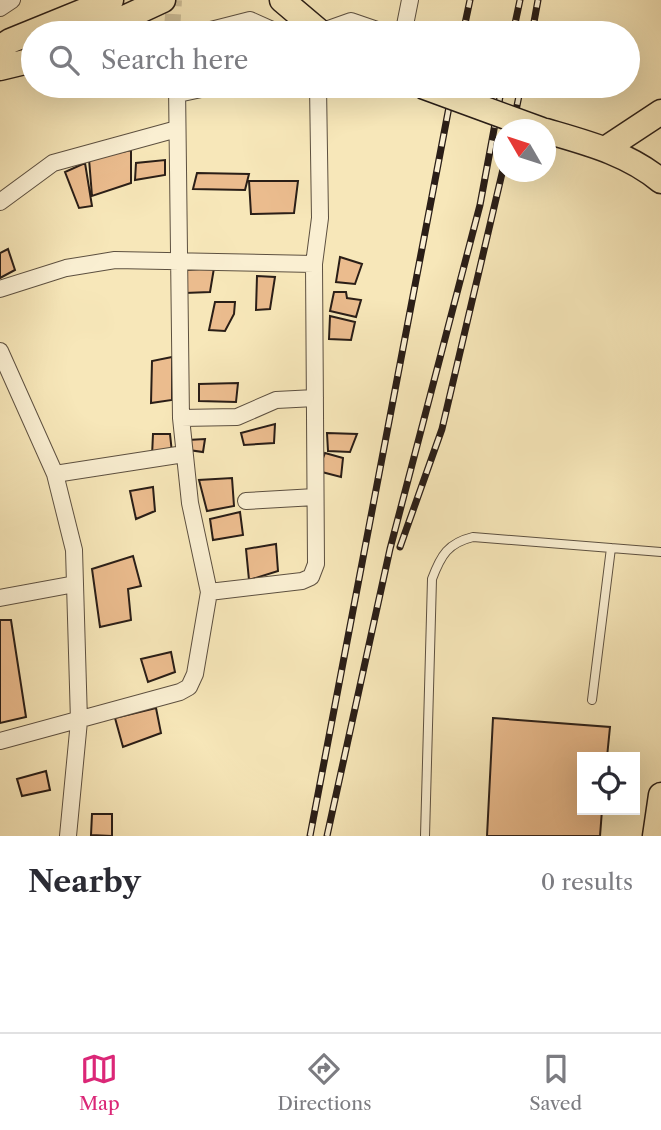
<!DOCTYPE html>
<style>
:root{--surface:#fff;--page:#f2f2f3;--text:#2b2b33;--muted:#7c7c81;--line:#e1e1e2;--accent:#db2777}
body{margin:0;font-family:"Libre Caslon Text",serif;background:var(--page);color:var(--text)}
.controls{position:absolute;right:21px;bottom:21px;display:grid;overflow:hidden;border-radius:0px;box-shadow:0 7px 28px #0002}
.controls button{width:63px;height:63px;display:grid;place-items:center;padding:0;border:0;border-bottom:2px solid var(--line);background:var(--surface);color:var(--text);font:35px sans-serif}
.compass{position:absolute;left:493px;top:119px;width:63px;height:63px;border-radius:50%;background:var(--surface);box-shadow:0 7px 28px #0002;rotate:309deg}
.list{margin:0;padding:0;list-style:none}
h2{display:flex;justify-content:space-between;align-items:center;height:91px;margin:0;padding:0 28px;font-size:30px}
h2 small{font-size:23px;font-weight:400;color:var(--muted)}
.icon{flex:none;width:38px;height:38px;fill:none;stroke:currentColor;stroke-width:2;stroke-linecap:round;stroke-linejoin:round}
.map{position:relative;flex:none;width:661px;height:836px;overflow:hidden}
.search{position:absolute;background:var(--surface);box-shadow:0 7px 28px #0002;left:21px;right:21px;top:21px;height:77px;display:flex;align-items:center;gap:18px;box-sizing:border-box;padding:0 24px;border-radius:38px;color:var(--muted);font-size:26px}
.sheet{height:196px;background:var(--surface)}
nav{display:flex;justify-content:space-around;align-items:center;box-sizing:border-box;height:98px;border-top:2px solid var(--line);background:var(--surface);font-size:19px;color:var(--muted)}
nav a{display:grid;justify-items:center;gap:4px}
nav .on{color:var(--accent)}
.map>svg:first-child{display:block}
.building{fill:#ebbc8e;stroke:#2a1e17;stroke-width:2}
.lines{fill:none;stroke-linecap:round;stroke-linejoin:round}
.minor-tunnel{stroke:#cebf99;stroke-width:16;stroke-dasharray:16 8;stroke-linecap:butt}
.service-casing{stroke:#5d5040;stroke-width:10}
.minor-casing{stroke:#5d5040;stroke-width:18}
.primary-casing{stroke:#2a1e17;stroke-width:27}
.service{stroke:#faefd2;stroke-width:8}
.minor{stroke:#faefd2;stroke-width:16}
.primary{stroke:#f7e7b9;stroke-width:24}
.rail-casing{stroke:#2a1e17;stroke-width:7}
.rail{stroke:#faefd2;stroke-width:4.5;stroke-dasharray:13;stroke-linecap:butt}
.primary-bridge-casing{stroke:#2a1e17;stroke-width:27;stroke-linecap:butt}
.primary-bridge{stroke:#f7e7b9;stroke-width:24}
</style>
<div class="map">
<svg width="661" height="836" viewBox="0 0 661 836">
<rect width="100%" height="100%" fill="#f7e7b9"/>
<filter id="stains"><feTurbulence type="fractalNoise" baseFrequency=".00286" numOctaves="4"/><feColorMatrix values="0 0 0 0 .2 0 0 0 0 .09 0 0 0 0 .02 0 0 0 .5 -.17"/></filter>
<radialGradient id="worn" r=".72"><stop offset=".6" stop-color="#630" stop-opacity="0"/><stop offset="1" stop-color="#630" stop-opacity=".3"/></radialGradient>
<!-- building -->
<path class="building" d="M 131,150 L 131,183 L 92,196 L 89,159 Z
M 165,160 L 165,175 L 135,180 L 136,163 Z
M 85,163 L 92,206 L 79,208 L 65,172 Z
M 197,173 L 249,174 L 245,190 L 193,189 Z
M 249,181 L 298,181 L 294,213 L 251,214 Z
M 8,249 L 15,270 L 0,278 L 0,253 Z
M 340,257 L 362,264 L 355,284 L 336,282 Z
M 214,268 L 210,292 L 185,293 L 185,270 Z
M 257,276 L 275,277 L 270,309 L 256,310 Z
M 334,292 L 346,292 L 347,298 L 361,300 L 356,317 L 330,311 Z
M 215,302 L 235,302 L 234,314 L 225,331 L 209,330 Z
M 330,316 L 355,322 L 351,340 L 329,339 Z
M 172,357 L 172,400 L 151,403 L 152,361 Z
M 238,383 L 236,402 L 199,401 L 199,384 Z
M 275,424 L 274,443 L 244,445 L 241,433 Z
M 327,433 L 357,434 L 350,452 L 328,451 Z
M 153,434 L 170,434 L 172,453 L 152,456 Z
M 205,439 L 203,452 L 189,450 L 188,440 Z
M 325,453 L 343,458 L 341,477 L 318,471 Z
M 232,478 L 234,506 L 207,511 L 199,480 Z
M 153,487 L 155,511 L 136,519 L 130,491 Z
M 240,512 L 243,535 L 213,540 L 210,519 Z
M 276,544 L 278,571 L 249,580 L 246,549 Z
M 133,556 L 141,586 L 128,589 L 131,620 L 100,627 L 92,569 Z
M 0,620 L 11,620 L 26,717 L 0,723 Z
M 171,652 L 175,672 L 148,682 L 141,659 Z
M 156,708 L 161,733 L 123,747 L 115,718 Z
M 493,718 L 610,727 L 607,757 L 582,757 L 582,810 L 602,810 L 600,836 L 487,836 Z
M 46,771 L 50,790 L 22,796 L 17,779 Z
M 92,814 L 112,814 L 112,836 L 91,835 Z"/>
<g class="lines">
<!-- minor-tunnel -->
<path class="minor-tunnel" d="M 172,30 L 174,0"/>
<defs>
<path id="service" d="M 592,700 L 611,548
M 425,836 L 432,579 C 441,555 448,543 473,537 L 661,552"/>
<path id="minor" d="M 0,8 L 12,0
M 320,32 L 351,21 L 386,33
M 172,33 L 172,30
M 199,33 L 250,20 L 279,33
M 399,33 L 405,25 L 410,0
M 178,94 L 215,86
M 0,202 L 53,163 L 177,129
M 0,289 L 66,268 L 115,260 L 314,264
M 0,351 L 55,474 L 74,550 L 79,721 L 68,836
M 181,418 L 237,417 L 276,400 L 315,398
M 55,474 L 184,454
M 246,501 L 315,497
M 209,592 L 302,581 L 311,577 L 316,564 L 314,264 L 320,218 L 318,86
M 0,598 L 75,584
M 0,741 L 180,692 L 189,687 L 195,674 L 209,592 L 190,503 L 181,418 L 177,86"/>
<path id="primary" d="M 282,0 L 321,33
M 92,33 L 163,0
M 0,48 L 10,41 L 111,0
M 0,68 L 33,60
M 546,131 C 587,143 627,153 661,181
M 605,149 L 661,112
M 655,836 L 661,795"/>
</defs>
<!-- service casing -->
<use href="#service" class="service-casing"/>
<!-- minor casing -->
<use href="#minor" class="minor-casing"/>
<!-- primary casing -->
<use href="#primary" class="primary-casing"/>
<!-- service -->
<use href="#service" class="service"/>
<!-- minor -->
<use href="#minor" class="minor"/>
<!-- primary -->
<use href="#primary" class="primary"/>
<defs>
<path id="rail" d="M 463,33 L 470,0
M 513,33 L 520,0
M 532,33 L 538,0
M 512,130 L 521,86
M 400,547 L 442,429 L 504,165
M 310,836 L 453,86
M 327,836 L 390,549 L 480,205 L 502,86"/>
</defs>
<!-- rail casing -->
<use href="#rail" class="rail-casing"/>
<!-- rail -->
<use href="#rail" class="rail"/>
<defs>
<path id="primary-bridge" d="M 422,86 L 542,130"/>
</defs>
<!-- primary-bridge casing -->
<use href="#primary-bridge" class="primary-bridge-casing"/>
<!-- primary-bridge -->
<use href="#primary-bridge" class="primary-bridge"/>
</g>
<rect width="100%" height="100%" filter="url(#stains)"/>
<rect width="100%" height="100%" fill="url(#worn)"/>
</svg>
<div class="controls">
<button><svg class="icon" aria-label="locate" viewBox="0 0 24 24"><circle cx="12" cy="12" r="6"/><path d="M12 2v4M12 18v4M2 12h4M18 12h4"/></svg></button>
</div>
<svg class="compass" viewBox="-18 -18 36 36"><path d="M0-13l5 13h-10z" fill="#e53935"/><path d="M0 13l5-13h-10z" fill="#7c7c81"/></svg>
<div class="search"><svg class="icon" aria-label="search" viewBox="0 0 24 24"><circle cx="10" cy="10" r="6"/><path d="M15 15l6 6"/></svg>Search here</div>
</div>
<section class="sheet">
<h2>Nearby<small>0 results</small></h2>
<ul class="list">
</ul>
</section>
<nav>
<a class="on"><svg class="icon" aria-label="map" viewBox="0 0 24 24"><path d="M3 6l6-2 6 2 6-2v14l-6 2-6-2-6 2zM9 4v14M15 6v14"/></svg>Map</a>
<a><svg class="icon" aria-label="directions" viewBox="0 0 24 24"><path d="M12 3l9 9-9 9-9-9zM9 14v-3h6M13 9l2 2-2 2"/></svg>Directions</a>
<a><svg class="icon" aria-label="saved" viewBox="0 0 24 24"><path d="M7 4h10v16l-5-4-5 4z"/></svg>Saved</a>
</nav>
